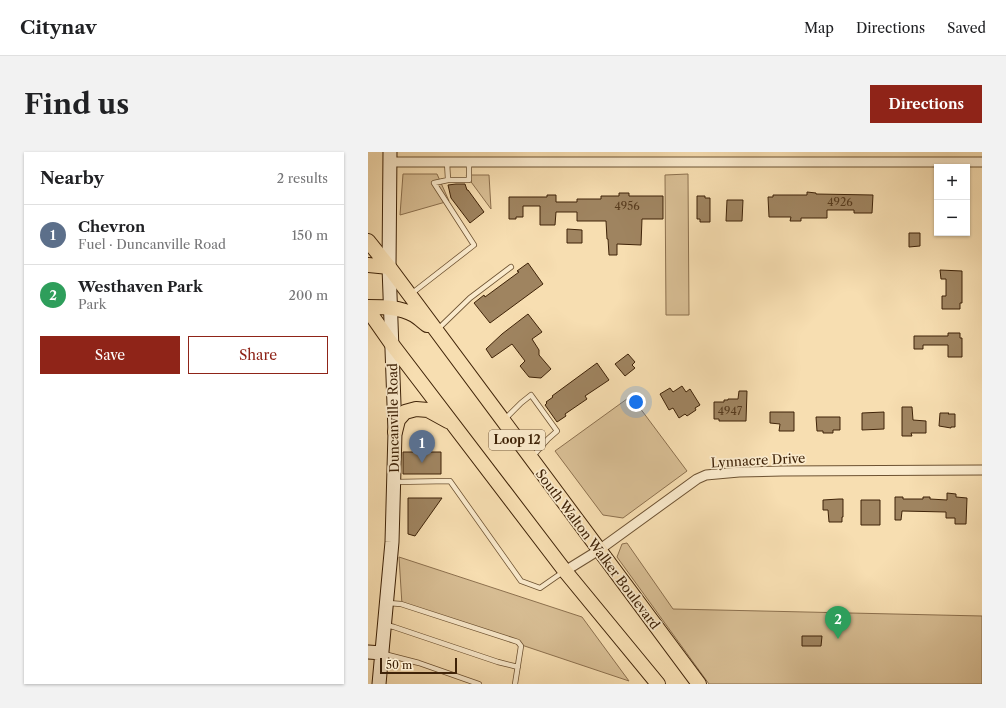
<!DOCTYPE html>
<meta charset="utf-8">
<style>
:root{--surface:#fff;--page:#f2f2f2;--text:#202124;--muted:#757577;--line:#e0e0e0;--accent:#8f2418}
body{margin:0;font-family:"Libre Caslon Text",serif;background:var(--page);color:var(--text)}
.controls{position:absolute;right:12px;top:12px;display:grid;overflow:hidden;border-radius:0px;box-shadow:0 1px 3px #0004}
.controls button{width:36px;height:36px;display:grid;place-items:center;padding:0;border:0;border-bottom:1px solid var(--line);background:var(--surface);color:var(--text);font:20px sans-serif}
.scale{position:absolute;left:12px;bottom:10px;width:77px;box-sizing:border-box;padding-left:4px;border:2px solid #3f2308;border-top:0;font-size:11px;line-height:14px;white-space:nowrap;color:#3f2308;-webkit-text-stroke:3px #faeacc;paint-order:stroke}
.you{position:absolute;left:268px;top:250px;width:14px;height:14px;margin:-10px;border:3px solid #fff;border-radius:50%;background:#1a73e8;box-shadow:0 0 0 6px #1a73e833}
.badge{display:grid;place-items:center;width:26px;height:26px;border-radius:50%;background:var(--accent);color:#fff;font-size:13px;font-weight:700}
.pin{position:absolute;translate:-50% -33px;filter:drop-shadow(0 1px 2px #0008)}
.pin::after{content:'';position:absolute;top:21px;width:14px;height:12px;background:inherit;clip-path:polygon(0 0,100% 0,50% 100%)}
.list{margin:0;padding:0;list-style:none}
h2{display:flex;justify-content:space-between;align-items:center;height:52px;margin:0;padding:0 16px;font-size:17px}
h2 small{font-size:13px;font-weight:400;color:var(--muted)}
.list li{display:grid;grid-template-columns:26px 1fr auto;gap:12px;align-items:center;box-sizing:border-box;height:60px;padding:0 16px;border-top:1px solid var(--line)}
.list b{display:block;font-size:15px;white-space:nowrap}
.list p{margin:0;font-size:13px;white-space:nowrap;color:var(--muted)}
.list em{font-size:13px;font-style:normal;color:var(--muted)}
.actions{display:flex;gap:8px;padding:12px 16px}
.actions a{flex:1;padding:9px 0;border:1px solid var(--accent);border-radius:0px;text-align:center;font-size:14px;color:var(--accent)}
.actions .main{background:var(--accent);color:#fff}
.map{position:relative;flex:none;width:614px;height:532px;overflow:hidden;border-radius:0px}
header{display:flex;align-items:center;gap:24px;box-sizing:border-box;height:56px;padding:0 20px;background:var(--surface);border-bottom:1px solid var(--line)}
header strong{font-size:19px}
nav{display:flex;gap:22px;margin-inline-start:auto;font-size:14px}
.intro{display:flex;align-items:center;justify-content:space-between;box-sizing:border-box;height:96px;padding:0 24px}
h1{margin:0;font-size:28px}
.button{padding:10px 18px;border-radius:0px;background:var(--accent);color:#fff;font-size:14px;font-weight:700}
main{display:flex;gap:24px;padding:0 24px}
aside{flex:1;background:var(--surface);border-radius:0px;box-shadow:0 1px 3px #0004}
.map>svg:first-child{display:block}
.green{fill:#d8be94;stroke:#8c704e}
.building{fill:#9f8460;stroke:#3f2308}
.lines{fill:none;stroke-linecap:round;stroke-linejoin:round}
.lane-casing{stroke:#6d5232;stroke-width:6}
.street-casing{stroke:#6d5232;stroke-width:11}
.secondary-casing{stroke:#3f2308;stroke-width:15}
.primary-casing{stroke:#3f2308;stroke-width:16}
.lane{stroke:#faeacc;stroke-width:4.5}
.street{stroke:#faeacc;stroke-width:9}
.secondary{stroke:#faeacc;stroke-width:13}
.primary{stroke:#f7deb1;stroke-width:14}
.labels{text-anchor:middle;stroke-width:3.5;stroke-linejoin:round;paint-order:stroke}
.number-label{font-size:11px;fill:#573b1e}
.shield{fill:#faeacc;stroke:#775f43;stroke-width:1}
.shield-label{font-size:12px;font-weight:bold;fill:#3f2308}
.street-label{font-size:13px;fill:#3f2308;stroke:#faeacc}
</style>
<header>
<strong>Citynav</strong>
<nav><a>Map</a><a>Directions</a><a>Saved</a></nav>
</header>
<div class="intro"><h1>Find us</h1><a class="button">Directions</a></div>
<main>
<aside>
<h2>Nearby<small>2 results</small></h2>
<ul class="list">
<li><span class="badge" style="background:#5c6f8a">1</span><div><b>Chevron</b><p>Fuel · Duncanville Road</p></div><em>150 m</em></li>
<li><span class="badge" style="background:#2e9e5b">2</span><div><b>Westhaven Park</b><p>Park</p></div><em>200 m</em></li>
</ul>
<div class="actions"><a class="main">Save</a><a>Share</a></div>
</aside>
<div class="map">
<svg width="614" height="532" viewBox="0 0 614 532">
<rect width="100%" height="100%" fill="#f7deb1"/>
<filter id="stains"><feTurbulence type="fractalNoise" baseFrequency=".005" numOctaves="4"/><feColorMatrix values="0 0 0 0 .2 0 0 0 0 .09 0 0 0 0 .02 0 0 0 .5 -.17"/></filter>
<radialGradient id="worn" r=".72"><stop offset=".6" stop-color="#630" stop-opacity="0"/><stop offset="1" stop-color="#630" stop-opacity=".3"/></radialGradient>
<!-- green -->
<path class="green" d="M 35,22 L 69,22 L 81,49 L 32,63 Z
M 320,22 L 321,163 L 298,163 L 297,23 Z
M 98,23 L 121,23 L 123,57 Z
M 263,244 L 319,319 L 255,366 L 235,363 L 187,299 Z
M 259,391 L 305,457 L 614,464 L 614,532 L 341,532 L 249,405 L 254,392 Z
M 31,405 L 214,465 L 261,529 L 34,453 Z"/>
<!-- building -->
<path class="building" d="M 88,32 L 97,32 L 99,38 L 100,38 L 116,60 L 102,71 L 83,46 L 80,33 Z
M 439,40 L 448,41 L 448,42 L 505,43 L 504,61 L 486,61 L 486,58 L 459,58 L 459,66 L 433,66 L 433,69 L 422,69 L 423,65 L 401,65 L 400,45 L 405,45 L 405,43 L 439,43 Z
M 251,41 L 261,41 L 261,44 L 295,44 L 295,67 L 274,67 L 273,93 L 249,92 L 249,103 L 241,103 L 240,87 L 239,87 L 238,69 L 209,69 L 209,60 L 188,60 L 187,73 L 172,73 L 172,54 L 155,54 L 155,65 L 148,65 L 148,67 L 141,67 L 141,45 L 179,45 L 179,43 L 188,43 L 188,50 L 209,50 L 209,47 L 233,47 L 233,44 L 251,44 Z
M 329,44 L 337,44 L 337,46 L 342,46 L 342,70 L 332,70 L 332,67 L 329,67 Z
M 359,48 L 375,48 L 374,69 L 358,69 Z
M 199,77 L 214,78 L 214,91 L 199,91 Z
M 541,81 L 552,81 L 552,94 L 541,95 Z
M 160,111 L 175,132 L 122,171 L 106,151 L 116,143 L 117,145 L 151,120 L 149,119 Z
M 572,118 L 594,119 L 594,151 L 592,151 L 592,157 L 574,157 L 574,144 L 578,144 L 578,127 L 573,127 Z
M 160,162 L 174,180 L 164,187 L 171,198 L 171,203 L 183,217 L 173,226 L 161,225 L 152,214 L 157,209 L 144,192 L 124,206 L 118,197 L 134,182 Z
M 580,181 L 592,181 L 592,186 L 594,186 L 594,205 L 580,205 L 580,193 L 555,193 L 555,197 L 546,197 L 546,184 L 580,184 Z
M 260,202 L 267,210 L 264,213 L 267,216 L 257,224 L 247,212 Z
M 229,211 L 241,228 L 217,244 L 219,247 L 197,262 L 198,264 L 189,270 L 177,253 L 179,251 L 178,250 L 185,245 L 184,244 Z
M 314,234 L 318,240 L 322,237 L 332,253 L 327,256 L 328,258 L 319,264 L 317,262 L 311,266 L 305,256 L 301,258 L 292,242 L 302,236 L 305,240 Z
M 371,239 L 379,239 L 378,269 L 351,269 L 351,267 L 346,267 L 346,250 L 356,250 L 356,248 L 360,248 L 360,247 L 370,247 Z
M 534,255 L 544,255 L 545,268 L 558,269 L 558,281 L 543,281 L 544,284 L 534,284 Z
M 402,260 L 426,260 L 426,279 L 411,279 L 412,272 L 402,271 Z
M 516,260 L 516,277 L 494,278 L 494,261 Z
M 572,261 L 581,261 L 580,262 L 587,262 L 587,275 L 583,275 L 583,276 L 571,274 Z
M 448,265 L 472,265 L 472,278 L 465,278 L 465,281 L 455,281 L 455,279 L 449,279 Z
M 35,300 L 73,300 L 73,322 L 35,322 Z
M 579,341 L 588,342 L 588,345 L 599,346 L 598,372 L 587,372 L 587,366 L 578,366 L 578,360 L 534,359 L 533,368 L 527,368 L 527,345 L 535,345 L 535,347 L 555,347 L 555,345 L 562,345 L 562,347 L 579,348 Z
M 40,346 L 74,346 L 47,384 L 40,382 Z
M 471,347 L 475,347 L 475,365 L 474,365 L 474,370 L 461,370 L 460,358 L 455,358 L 455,348 Z
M 493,348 L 512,348 L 512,373 L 493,373 Z
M 434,484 L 454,484 L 453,494 L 434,494 Z"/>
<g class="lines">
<defs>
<path id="lane" d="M 80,28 L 101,28 L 101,10
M 43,142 L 106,93 L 66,31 L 80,28 L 79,10
M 69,178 L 102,146 L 143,115
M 136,268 L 153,251 L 163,243 L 189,279 L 180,287 L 164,305
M 27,330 L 82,329 L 153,429 L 172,436 L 195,420
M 20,451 L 33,452 L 150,490 L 153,494 L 147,532
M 18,473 L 26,475 L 130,510 L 150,515
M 16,502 L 51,511 L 111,532"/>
<path id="street" d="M 21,10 L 614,10
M 197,419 L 231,398 L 329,327 L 338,323 L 371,320 L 414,319 L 614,318"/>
<path id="secondary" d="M 0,500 L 14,501
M 11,532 L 24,390 L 27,280 L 21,115 L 22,0"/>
<path id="primary" d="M 0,89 L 21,115 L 331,532
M 0,113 L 21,115
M 0,155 C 16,155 32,155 46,163 C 51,166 55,170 59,173
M 0,158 L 23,191 L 197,419 L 290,532
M 27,280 L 30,268 L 37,260 L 48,257 L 60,258 L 80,269"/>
</defs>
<!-- lane casing -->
<use href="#lane" class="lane-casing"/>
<!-- street casing -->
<use href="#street" class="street-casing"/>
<!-- secondary casing -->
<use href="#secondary" class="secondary-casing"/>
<!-- primary casing -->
<use href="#primary" class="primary-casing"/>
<!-- lane -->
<use href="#lane" class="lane"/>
<!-- street -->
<use href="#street" class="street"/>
<!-- secondary -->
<use href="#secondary" class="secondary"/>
<!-- primary -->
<use href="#primary" class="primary"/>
</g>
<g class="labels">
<!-- number labels -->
<g class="number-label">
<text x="472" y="54">4926</text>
<text x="259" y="58">4956</text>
<text x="362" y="263">4947</text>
</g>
<!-- shield labels -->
<rect class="shield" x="121" y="278" width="56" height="20" rx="3"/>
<g class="shield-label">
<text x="149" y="292">Loop 12</text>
</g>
<!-- street labels -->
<g class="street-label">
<text transform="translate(25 266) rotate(-91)" y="5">Duncanville Road</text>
<text transform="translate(390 308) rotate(-3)" y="5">Lynnacre Drive</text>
<text transform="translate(230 397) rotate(53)" y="5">South Walton Walker Boulevard</text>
</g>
</g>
<rect width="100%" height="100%" filter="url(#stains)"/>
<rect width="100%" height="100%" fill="url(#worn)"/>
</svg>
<div class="controls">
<button>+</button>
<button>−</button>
</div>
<div class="scale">50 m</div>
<div class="you"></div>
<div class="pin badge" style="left:54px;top:311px;background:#5c6f8a">1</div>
<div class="pin badge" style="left:470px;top:487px;background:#2e9e5b">2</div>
</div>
</main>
